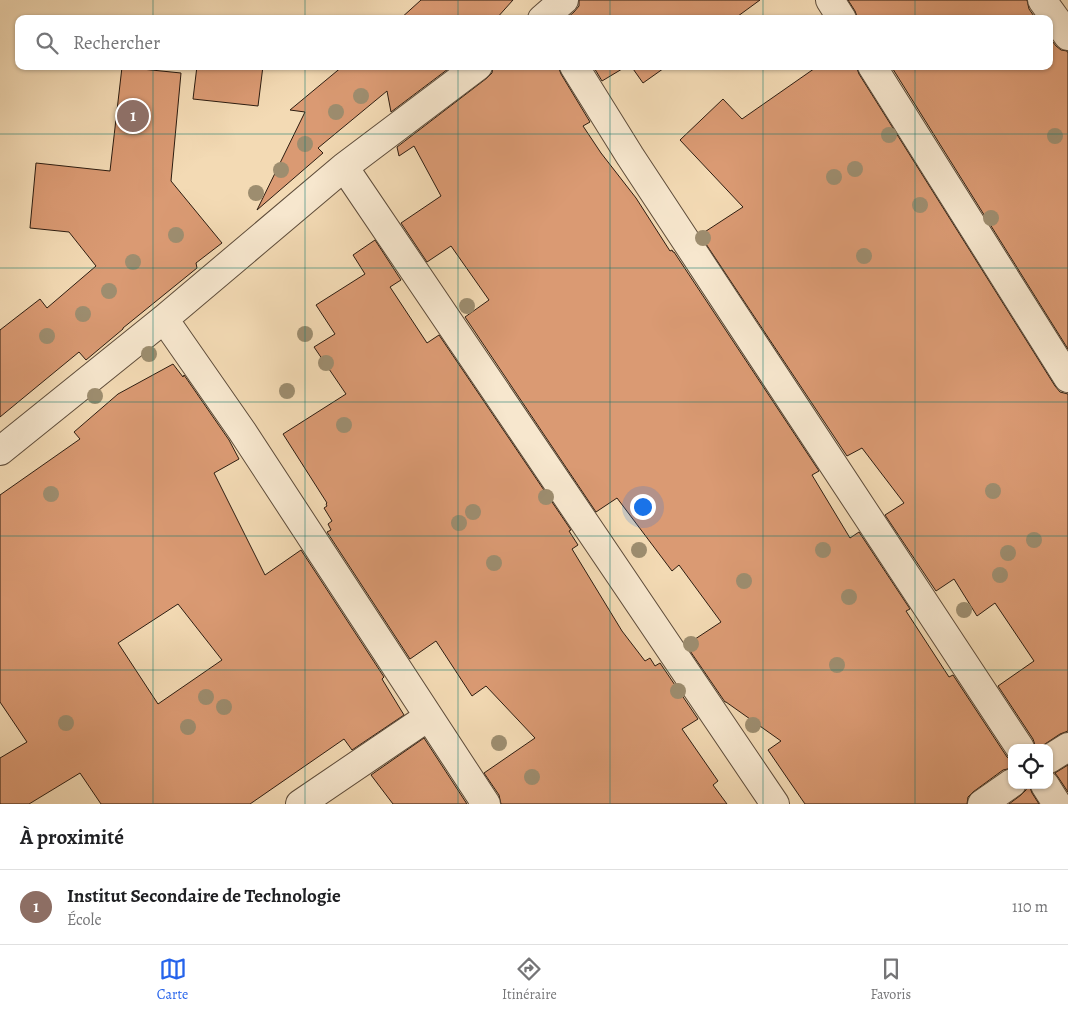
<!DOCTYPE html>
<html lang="fr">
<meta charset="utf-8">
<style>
:root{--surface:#fff;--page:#f2f2f2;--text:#202124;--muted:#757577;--line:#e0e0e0;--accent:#2563eb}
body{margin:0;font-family:Alegreya,serif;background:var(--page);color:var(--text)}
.controls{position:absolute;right:15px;bottom:15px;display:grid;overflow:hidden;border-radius:10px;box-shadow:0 1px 4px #0004}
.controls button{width:45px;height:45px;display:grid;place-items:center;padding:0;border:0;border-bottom:1px solid var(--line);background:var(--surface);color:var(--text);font:25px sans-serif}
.you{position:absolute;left:642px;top:506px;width:18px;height:18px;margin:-12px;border:4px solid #fff;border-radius:50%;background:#1a73e8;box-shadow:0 0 0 8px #1a73e833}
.badge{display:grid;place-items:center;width:32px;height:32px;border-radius:50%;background:var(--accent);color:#fff;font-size:16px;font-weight:700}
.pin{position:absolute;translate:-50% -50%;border:2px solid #fff;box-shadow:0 1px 5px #0006}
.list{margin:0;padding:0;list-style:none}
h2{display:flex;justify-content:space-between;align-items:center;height:65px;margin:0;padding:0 20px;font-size:21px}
h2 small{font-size:16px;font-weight:400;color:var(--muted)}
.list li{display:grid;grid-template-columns:32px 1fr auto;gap:15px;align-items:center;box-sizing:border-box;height:75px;padding:0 20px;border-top:1px solid var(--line)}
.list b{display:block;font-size:19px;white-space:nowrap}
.list p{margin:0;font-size:16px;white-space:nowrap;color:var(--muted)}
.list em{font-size:16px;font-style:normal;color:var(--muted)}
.icon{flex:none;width:28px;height:28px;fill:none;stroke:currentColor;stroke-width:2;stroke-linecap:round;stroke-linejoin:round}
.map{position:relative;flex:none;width:1068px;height:804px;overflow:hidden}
.search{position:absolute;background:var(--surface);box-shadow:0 1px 4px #0004;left:15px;right:15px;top:15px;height:55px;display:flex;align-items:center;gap:12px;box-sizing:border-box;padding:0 18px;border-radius:10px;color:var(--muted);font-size:19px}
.sheet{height:140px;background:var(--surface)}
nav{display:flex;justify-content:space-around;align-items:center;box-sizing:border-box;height:70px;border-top:1px solid var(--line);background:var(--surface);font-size:14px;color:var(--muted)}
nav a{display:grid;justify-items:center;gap:2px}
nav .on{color:var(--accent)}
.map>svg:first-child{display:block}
.building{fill:#da9a73;stroke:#2d1d11;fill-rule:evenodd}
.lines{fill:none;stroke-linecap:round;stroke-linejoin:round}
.minor-casing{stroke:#5e4c3a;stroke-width:30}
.minor{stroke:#f7e7ce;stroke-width:28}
.tree{fill:#9d8d6f}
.grid{fill:none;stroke:#0f766e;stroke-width:1;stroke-opacity:0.55}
</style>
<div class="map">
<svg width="1068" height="804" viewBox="0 0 1068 804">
<rect width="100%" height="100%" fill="#f3dab4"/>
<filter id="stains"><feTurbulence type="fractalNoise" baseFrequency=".004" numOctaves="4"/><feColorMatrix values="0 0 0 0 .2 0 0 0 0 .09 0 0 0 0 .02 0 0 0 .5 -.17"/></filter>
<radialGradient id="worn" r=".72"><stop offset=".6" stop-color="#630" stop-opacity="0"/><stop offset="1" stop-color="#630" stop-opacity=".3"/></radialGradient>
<!-- building -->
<path class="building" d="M 421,0 L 513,0 L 496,19 L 400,19 Z
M 579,0 L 760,0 L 734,19 L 568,19 L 567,18 L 574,12 L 579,6 Z
M 848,0 L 1027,0 L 1029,9 L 1036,19 L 858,19 L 855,11 Z
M 1049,37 L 1056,46 L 1061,50 L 1067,51 L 1068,53 L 1068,349 L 891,66 L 1049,66 Z
M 197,66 L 263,66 L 258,106 L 193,99 Z
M 343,66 L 345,66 L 345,67 L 346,66 L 452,66 L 391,112 L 387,91 L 318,148 L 323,153 L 257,210 L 305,112 L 290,110 Z
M 493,66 L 558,66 L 561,74 L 590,122 L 583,126 L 601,153 L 636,198 L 670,251 L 672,250 L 673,252 L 674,252 L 819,471 L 812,475 L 850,538 L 859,532 L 910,609 L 906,611 L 949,677 L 953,675 L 1007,757 L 1012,761 L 1012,768 L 1003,770 L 973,792 L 968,797 L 967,804 L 805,804 L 768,750 L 781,741 L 726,702 L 725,702 L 686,645 L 721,622 L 679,565 L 672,571 L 617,498 L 596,512 L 465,317 L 489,300 L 451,246 L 427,262 L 401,223 L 441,196 L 414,146 L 399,156 L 397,147 L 487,78 L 492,73 Z
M 593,66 L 627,66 L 602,81 Z
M 631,66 L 667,66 L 643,83 Z
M 818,66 L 856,66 L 859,74 L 1055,386 L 1060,392 L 1068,394 L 1068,731 L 1060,734 L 1039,748 L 1036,748 L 1033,739 L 998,686 L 1034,661 L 995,603 L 977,616 L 954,579 L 936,591 L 885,515 L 904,503 L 862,448 L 847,456 L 700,235 L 743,207 L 680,140 L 723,99 L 742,119 Z
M 122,67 L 181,73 L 171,181 L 222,243 L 196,263 L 197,268 L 123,328 L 123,329 L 86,360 L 79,352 L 0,417 L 0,330 L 40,299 L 47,308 L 96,266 L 69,232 L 30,228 L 36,163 L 110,171 Z
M 375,240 L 401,280 L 390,287 L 427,343 L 439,335 L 571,530 L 569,531 L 578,545 L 572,549 L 622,631 L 645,661 L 650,658 L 655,666 L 660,663 L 698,719 L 682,729 L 718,781 L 713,785 L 727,804 L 501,804 L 499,795 L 484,773 L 535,738 L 486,686 L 472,696 L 436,641 L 410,659 L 327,532 L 331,530 L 328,524 L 332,521 L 324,508 L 327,506 L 326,504 L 327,503 L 283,434 L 346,394 L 314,347 L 335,334 L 316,305 L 365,274 L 353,255 Z
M 173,364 L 183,377 L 184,375 L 229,440 L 239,459 L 214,473 L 265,575 L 301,550 L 384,677 L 382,679 L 404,715 L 352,750 L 344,739 L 250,804 L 101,804 L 80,773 L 29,804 L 0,804 L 0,758 L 27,742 L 0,702 L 0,495 L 80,439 L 74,432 L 118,394 ZM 178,604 L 222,660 L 158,704 L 118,643 Z
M 424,738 L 467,804 L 393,804 L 371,775 Z
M 1068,765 L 1068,792 L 1058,777 L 1055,773 Z
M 1027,785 L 1029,785 L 1032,793 L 1039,804 L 1009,804 L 1021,795 L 1026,790 Z"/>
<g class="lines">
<defs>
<path id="minor" d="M 830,0 L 842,19
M 1042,0 L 1068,36
M 542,19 L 564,0
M 574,66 L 630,156 L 1020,748
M 872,66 L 1068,378
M 344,167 L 775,804
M 164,319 L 242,431 L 486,804
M 0,451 L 164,319 L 344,167 L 478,66
M 1049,759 L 1068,747
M 1045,785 L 1057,804
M 300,804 L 428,717
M 982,804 L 1012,783"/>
</defs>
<!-- minor casing -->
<use href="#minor" class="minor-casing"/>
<!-- minor -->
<use href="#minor" class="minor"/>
</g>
<!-- trees -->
<g class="tree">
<circle cx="361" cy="96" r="8"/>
<circle cx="336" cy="112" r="8"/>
<circle cx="889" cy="135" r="8"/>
<circle cx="1055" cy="136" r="8"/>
<circle cx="305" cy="144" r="8"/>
<circle cx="855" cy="169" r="8"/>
<circle cx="281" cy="170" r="8"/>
<circle cx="834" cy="177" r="8"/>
<circle cx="256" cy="193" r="8"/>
<circle cx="920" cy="205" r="8"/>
<circle cx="991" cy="218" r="8"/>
<circle cx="176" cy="235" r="8"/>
<circle cx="703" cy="238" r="8"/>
<circle cx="864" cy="256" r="8"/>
<circle cx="133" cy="262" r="8"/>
<circle cx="109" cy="291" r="8"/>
<circle cx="467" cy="306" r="8"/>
<circle cx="83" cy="314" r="8"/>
<circle cx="305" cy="334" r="8"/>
<circle cx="47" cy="336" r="8"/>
<circle cx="149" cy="354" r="8"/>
<circle cx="326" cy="363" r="8"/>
<circle cx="287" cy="391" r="8"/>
<circle cx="95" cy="396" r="8"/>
<circle cx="344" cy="425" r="8"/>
<circle cx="993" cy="491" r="8"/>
<circle cx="51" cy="494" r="8"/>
<circle cx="546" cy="497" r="8"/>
<circle cx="473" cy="512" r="8"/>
<circle cx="459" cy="523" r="8"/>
<circle cx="1034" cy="540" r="8"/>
<circle cx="639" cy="550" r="8"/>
<circle cx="823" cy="550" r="8"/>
<circle cx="1008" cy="553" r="8"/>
<circle cx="494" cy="563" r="8"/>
<circle cx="1000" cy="575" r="8"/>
<circle cx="744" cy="581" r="8"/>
<circle cx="849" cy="597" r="8"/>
<circle cx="964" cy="610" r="8"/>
<circle cx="691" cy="644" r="8"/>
<circle cx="837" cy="665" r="8"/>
<circle cx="678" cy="691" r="8"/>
<circle cx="206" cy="697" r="8"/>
<circle cx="224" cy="707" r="8"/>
<circle cx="66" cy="723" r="8"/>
<circle cx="753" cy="725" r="8"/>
<circle cx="188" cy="727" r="8"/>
<circle cx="499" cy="743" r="8"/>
<circle cx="532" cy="777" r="8"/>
</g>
<!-- grid -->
<path class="grid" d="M 153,0 L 153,19M 305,0 L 305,19M 458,0 L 458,19M 610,0 L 610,19M 763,0 L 763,19M 915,0 L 915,19M 153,66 L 153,804M 305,66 L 305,804M 458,66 L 458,804M 610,66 L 610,804M 763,66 L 763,804M 915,66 L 915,804M 0,134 L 1068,134M 0,268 L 1068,268M 0,402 L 1068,402M 0,536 L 1068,536M 0,670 L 1068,670"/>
<rect width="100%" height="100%" filter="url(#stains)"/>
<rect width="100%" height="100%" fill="url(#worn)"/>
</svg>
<div class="controls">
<button><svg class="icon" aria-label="locate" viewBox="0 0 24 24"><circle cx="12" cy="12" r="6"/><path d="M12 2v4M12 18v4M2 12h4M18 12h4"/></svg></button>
</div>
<div class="you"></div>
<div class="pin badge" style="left:133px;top:116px;background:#8d6e63">1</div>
<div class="search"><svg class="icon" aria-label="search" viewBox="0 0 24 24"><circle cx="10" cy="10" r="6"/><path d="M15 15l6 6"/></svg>Rechercher</div>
</div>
<section class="sheet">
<h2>À proximité<small></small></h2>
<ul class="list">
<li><span class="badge" style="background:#8d6e63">1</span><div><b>Institut Secondaire de Technologie</b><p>École</p></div><em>110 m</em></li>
</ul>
</section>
<nav>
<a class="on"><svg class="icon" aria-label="map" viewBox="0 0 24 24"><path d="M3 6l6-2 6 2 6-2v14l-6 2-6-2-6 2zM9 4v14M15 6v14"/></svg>Carte</a>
<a><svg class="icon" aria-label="directions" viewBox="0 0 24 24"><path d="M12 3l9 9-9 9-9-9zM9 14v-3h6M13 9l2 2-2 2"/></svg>Itinéraire</a>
<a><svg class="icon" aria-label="saved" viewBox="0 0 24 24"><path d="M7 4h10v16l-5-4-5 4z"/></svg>Favoris</a>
</nav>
